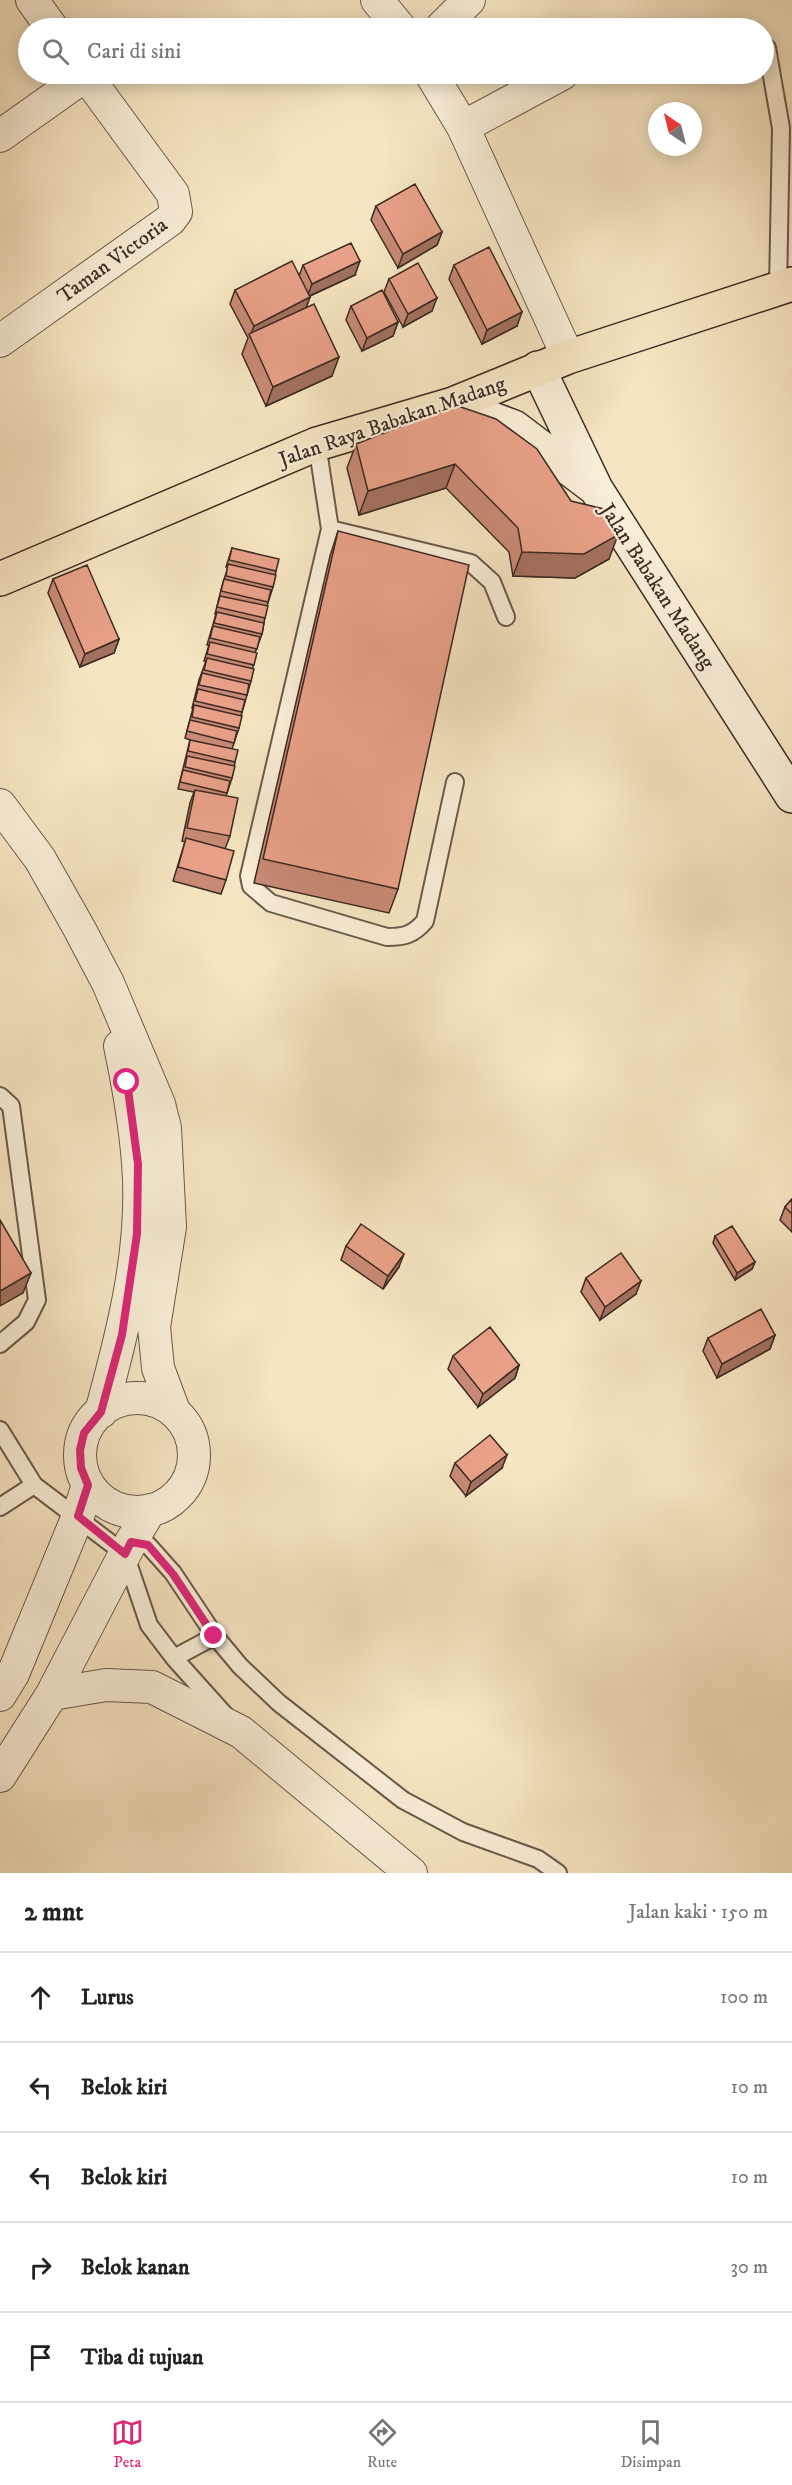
<!DOCTYPE html>
<html lang="id">
<meta charset="utf-8">
<style>
:root{--surface:#fff;--page:#f6f6f6;--text:#222;--muted:#767676;--line:#e0e0e0;--accent:#db2777}
body{margin:0;font-family:"IM FELL DW Pica",serif;background:var(--page);color:var(--text)}
.compass{position:absolute;left:648px;top:102px;width:54px;height:54px;border-radius:50%;background:var(--surface);box-shadow:0 3px 15px #0003;rotate:325deg}
.stop{position:absolute;width:18px;height:18px;margin:-14px;border:4px solid #db2777;border-radius:50%;background:#fff}
.stop.end{background:#db2777;border-color:#fff;box-shadow:0 2px 6px #0008}
.list{margin:0;padding:0;list-style:none}
h2{display:flex;justify-content:space-between;align-items:center;height:78px;margin:0;padding:0 24px;font-size:26px}
h2 small{font-size:20px;font-weight:400;color:var(--muted)}
.list li{display:grid;grid-template-columns:39px 1fr auto;gap:18px;align-items:center;box-sizing:border-box;height:90px;padding:0 24px;border-top:2px solid var(--line)}
.list b{display:block;font-size:22px;white-space:nowrap}
.list em{font-size:20px;font-style:normal;color:var(--muted)}
.icon{flex:none;width:33px;height:33px;fill:none;stroke:currentColor;stroke-width:2;stroke-linecap:round;stroke-linejoin:round}
.map{position:relative;flex:none;width:792px;height:1873px;overflow:hidden}
.search{position:absolute;background:var(--surface);box-shadow:0 3px 15px #0003;left:18px;right:18px;top:18px;height:66px;display:flex;align-items:center;gap:15px;box-sizing:border-box;padding:0 21px;border-radius:33px;color:var(--muted);font-size:22px}
.sheet{height:528px;background:var(--surface)}
nav{display:flex;justify-content:space-around;align-items:center;box-sizing:border-box;height:84px;border-top:2px solid var(--line);background:var(--surface);font-size:16px;color:var(--muted)}
nav a{display:grid;justify-items:center;gap:3px}
nav .on{color:var(--accent)}
.map>svg:first-child{display:block}
.lines{fill:none;stroke-linecap:round;stroke-linejoin:round}
.service-casing{stroke:#6b594a;stroke-width:20}
.minor-casing{stroke:#6b594a;stroke-width:34}
.secondary-casing{stroke:#3d2a22;stroke-width:36}
.primary-casing{stroke:#3d2a22;stroke-width:36}
.service{stroke:#f9eed7;stroke-width:16}
.minor{stroke:#f9eed7;stroke-width:32}
.secondary{stroke:#f9eed7;stroke-width:33}
.primary{stroke:#f6e5c2;stroke-width:33}
.wall{fill:#c88a76;stroke:#3d2a22;stroke-width:1.5}
.shaded-wall{fill:#a37160;stroke:#3d2a22;stroke-width:1.5}
.building{fill:#e9a189;stroke:#3d2a22;stroke-width:1.5}
.route{stroke:#db2777;stroke-width:8}
.labels{text-anchor:middle;stroke-width:4.5;stroke-linejoin:round;paint-order:stroke}
.street-label{font-size:21px;fill:#3d2a22;stroke:#f9eed7}
</style>
<div class="map">
<svg width="792" height="1873" viewBox="0 0 792 1873">
<rect width="100%" height="100%" fill="#f6e5c2"/>
<filter id="stains"><feTurbulence type="fractalNoise" baseFrequency=".00333" numOctaves="4"/><feColorMatrix values="0 0 0 0 .2 0 0 0 0 .09 0 0 0 0 .02 0 0 0 .5 -.17"/></filter>
<radialGradient id="worn" r=".72"><stop offset=".6" stop-color="#630" stop-opacity="0"/><stop offset="1" stop-color="#630" stop-opacity=".3"/></radialGradient>
<g class="lines">
<defs>
<path id="service" d="M 767,48 L 781,128 L 778,289
M 317,444 L 330,529 L 249,876 L 251,886 L 271,903 L 387,937 C 404,937 413,935 425,921 L 455,782
M 330,529 L 471,563 L 492,582 L 506,617
M 0,1096 L 11,1106 L 37,1300 L 26,1322 L 0,1344
M 0,1430 L 34,1485 L 125,1554 L 149,1625 L 174,1658 L 226,1716
M 0,1507 L 34,1485
M 131,1542 L 148,1545 L 173,1573 L 215,1636 L 240,1666 L 279,1703 L 403,1800 L 463,1832 L 538,1859 L 558,1873
M 174,1658 L 215,1636"/>
<path id="minor" d="M 32,0 L 52,28
M 377,0 L 400,28
M 441,28 L 469,0
M 431,74 L 463,127 L 568,357
M 463,127 L 562,74
M 0,136 L 86,75
M 0,341 L 170,220 L 176,212 L 173,194 L 85,74
M 0,805 L 40,859 L 79,928 L 108,983 L 159,1104 L 165,1128 L 170,1227 L 154,1327 L 158,1368 L 174,1411
M80 1455a57 57 0 1 1 114 0a57 57 0 1 1-114 0Z
M 101,1412 C 123,1332 145,1247 138,1163 C 135,1124 128,1084 120,1046
M 52,1694 L 106,1685 L 152,1687 L 241,1732 L 411,1873
M 0,1695 L 13,1674 L 78,1516 L 88,1485
M 0,1776 L 52,1694 L 131,1542 L 150,1510"/>
<path id="secondary" d="M 538,368 L 596,489 L 792,796
M 458,406 L 514,427 L 592,486"/>
<path id="primary" d="M 0,579 L 317,444 L 453,404 L 568,357 L 792,284"/>
</defs>
<!-- service casing -->
<use href="#service" class="service-casing"/>
<!-- minor casing -->
<use href="#minor" class="minor-casing"/>
<!-- secondary casing -->
<use href="#secondary" class="secondary-casing"/>
<!-- primary casing -->
<use href="#primary" class="primary-casing"/>
<!-- service -->
<use href="#service" class="service"/>
<!-- minor -->
<use href="#minor" class="minor"/>
<!-- secondary -->
<use href="#secondary" class="secondary"/>
<!-- primary -->
<use href="#primary" class="primary"/>
</g>
<!-- wall -->
<path class="wall" d="M 376,206 L 442,232 L 437,245 L 398,268 L 371,220 Z
M 303,265 L 355,275 L 310,296 L 310,297 L 306,307 L 332,376 L 266,406 L 242,354 L 248,338 L 230,304 L 235,290 L 299,276 Z
M 454,265 L 517,326 L 482,344 L 449,279 Z
M 389,279 L 432,311 L 403,327 L 384,292 Z
M 351,306 L 398,322 L 393,336 L 362,351 L 346,320 Z
M 455,405 L 609,559 L 575,578 L 513,576 L 509,552 L 446,488 L 359,515 L 347,468 L 356,444 Z
M 338,531 L 398,889 L 389,913 L 254,883 L 330,556 Z
M 232,548 L 276,571 L 273,587 L 267,606 L 262,634 L 255,653 L 251,681 L 241,716 L 239,728 L 232,749 L 235,762 L 232,778 L 226,796 L 230,836 L 225,849 L 226,880 L 221,894 L 173,881 L 185,842 L 182,841 L 190,803 L 194,792 L 178,789 L 190,740 L 185,738 L 193,708 L 192,708 L 199,680 L 206,661 L 204,661 L 209,645 L 207,645 L 216,614 L 215,614 L 222,586 L 228,567 L 226,567 Z
M 53,579 L 119,639 L 114,653 L 80,667 L 48,593 Z
M 792,1199 L 792,1232 L 780,1220 L 785,1207 Z
M 715,1236 L 755,1262 L 752,1269 L 735,1280 L 713,1243 Z
M 346,1246 L 399,1267 L 383,1289 L 341,1260 Z
M 586,1278 L 636,1294 L 600,1320 L 581,1292 Z
M 775,1335 L 770,1349 L 717,1378 L 703,1351 L 708,1338 Z
M 453,1356 L 519,1365 L 515,1378 L 478,1407 L 448,1369 Z
M 455,1463 L 502,1468 L 466,1496 L 450,1476 Z"/>
<!-- shaded-wall -->
<path class="shaded-wall" d="M 442,232 L 437,245 L 398,268 L 403,254 Z
M 360,261 L 355,275 L 307,297 L 312,284 Z
M 310,297 L 305,311 L 250,336 L 254,326 Z
M 437,298 L 432,311 L 403,327 L 408,314 Z
M 522,312 L 517,326 L 482,344 L 487,330 Z
M 398,322 L 393,336 L 362,351 L 367,338 Z
M 339,357 L 332,376 L 266,406 L 273,387 Z
M 455,464 L 446,488 L 359,515 L 368,491 Z
M 618,535 L 609,559 L 575,578 L 513,576 L 522,552 Z
M 119,639 L 114,653 L 80,667 L 85,654 Z
M 404,1254 L 399,1267 L 383,1289 L 388,1276 Z
M 755,1262 L 752,1269 L 735,1280 L 737,1273 Z
M 31,1273 L 23,1293 L 0,1306 L 0,1291 Z
M 641,1281 L 636,1294 L 600,1320 L 605,1307 Z
M 775,1335 L 770,1349 L 717,1378 L 722,1364 Z
M 519,1365 L 515,1378 L 478,1407 L 483,1394 Z
M 507,1455 L 502,1468 L 466,1496 L 471,1482 Z"/>
<!-- building -->
<path class="building" d="M 415,184 L 442,232 L 403,254 L 376,206 Z
M 351,243 L 360,261 L 312,284 L 303,265 Z
M 489,247 L 522,312 L 487,330 L 454,265 Z
M 292,261 L 310,297 L 254,326 L 235,290 Z
M 418,263 L 437,298 L 408,314 L 389,279 Z
M 382,290 L 398,322 L 367,338 L 351,306 Z
M 314,304 L 339,357 L 273,387 L 249,334 Z
M 455,405 L 496,419 L 537,449 L 571,501 L 604,509 L 618,535 L 584,554 L 522,552 L 518,528 L 455,464 L 368,491 L 356,444 Z
M 338,531 L 469,565 L 398,889 L 263,859 Z
M 232,548 L 279,559 L 276,571 L 229,560 Z
M 228,564 L 276,575 L 273,587 L 226,576 Z
M 87,565 L 119,639 L 85,654 L 53,579 Z
M 224,579 L 271,590 L 268,602 L 221,591 Z
M 220,596 L 268,606 L 265,618 L 217,607 Z
M 217,612 L 264,623 L 262,634 L 214,623 Z
M 213,626 L 260,637 L 257,649 L 210,638 Z
M 210,642 L 257,653 L 254,665 L 207,654 Z
M 207,658 L 254,669 L 251,681 L 204,670 Z
M 202,673 L 249,684 L 247,695 L 199,685 Z
M 198,689 L 245,700 L 242,712 L 195,701 Z
M 194,705 L 242,716 L 239,728 L 192,717 Z
M 190,720 L 237,731 L 234,743 L 187,731 Z
M 190,740 L 238,750 L 235,762 L 188,751 Z
M 187,756 L 235,766 L 232,778 L 185,767 Z
M 183,770 L 230,781 L 227,793 L 180,782 Z
M 195,790 L 238,798 L 230,836 L 187,828 Z
M 186,838 L 234,851 L 226,880 L 178,867 Z
M 792,1199 L 792,1214 L 785,1207 Z
M 0,1220 L 31,1273 L 0,1291 Z
M 361,1224 L 404,1254 L 388,1276 L 346,1246 Z
M 732,1226 L 755,1262 L 737,1273 L 715,1236 Z
M 621,1253 L 641,1281 L 605,1307 L 586,1278 Z
M 761,1309 L 775,1335 L 722,1364 L 708,1338 Z
M 490,1327 L 519,1365 L 483,1394 L 453,1356 Z
M 490,1435 L 507,1455 L 471,1482 L 455,1463 Z"/>
<g class="lines">
<!-- route -->
<path class="route" d="M 127,1082 L 138,1164 L 137,1234 L 122,1335 L 101,1412 L 84,1433 L 80,1450 L 81,1468 L 88,1485 L 78,1516 L 125,1554 L 131,1542 L 148,1545 L 173,1574 L 214,1636"/>
</g>
<g class="labels">
<!-- street labels -->
<g class="street-label">
<text transform="translate(112 260) rotate(-36)" y="7">Taman Victoria</text>
<text transform="translate(392 421) rotate(-19)" y="7">Jalan Raya Babakan Madang</text>
<text transform="translate(658 586) rotate(57)" y="7">Jalan Babakan Madang</text>
</g>
</g>
<rect width="100%" height="100%" filter="url(#stains)"/>
<rect width="100%" height="100%" fill="url(#worn)"/>
</svg>
<svg class="compass" viewBox="-18 -18 36 36"><path d="M0-13l5 13h-10z" fill="#e53935"/><path d="M0 13l5-13h-10z" fill="#767676"/></svg>
<div class="stop" style="left:127px;top:1082px"></div>
<div class="stop end" style="left:214px;top:1636px"></div>
<div class="search"><svg class="icon" aria-label="search" viewBox="0 0 24 24"><circle cx="10" cy="10" r="6"/><path d="M15 15l6 6"/></svg>Cari di sini</div>
</div>
<section class="sheet">
<h2>2 mnt<small>Jalan kaki · 150 m</small></h2>
<ul class="list">
<li><svg class="icon" aria-label="ahead" viewBox="0 0 24 24"><path d="M12 20V5M6 11l6-6 6 6"/></svg><div><b>Lurus</b></div><em>100 m</em></li>
<li><svg class="icon" aria-label="left" viewBox="0 0 24 24"><path d="M17 20v-9H6M10 6l-5 5 5 5"/></svg><div><b>Belok kiri</b></div><em>10 m</em></li>
<li><svg class="icon" aria-label="left" viewBox="0 0 24 24"><path d="M17 20v-9H6M10 6l-5 5 5 5"/></svg><div><b>Belok kiri</b></div><em>10 m</em></li>
<li><svg class="icon" aria-label="right" viewBox="0 0 24 24"><path d="M7 20v-9h11M14 6l5 5-5 5"/></svg><div><b>Belok kanan</b></div><em>30 m</em></li>
<li><svg class="icon" aria-label="arrive" viewBox="0 0 24 24"><path d="M6 21V4h12l-3 4 3 4H6"/></svg><div><b>Tiba di tujuan</b></div></li>
</ul>
</section>
<nav>
<a class="on"><svg class="icon" aria-label="map" viewBox="0 0 24 24"><path d="M3 6l6-2 6 2 6-2v14l-6 2-6-2-6 2zM9 4v14M15 6v14"/></svg>Peta</a>
<a><svg class="icon" aria-label="directions" viewBox="0 0 24 24"><path d="M12 3l9 9-9 9-9-9zM9 14v-3h6M13 9l2 2-2 2"/></svg>Rute</a>
<a><svg class="icon" aria-label="saved" viewBox="0 0 24 24"><path d="M7 4h10v16l-5-4-5 4z"/></svg>Disimpan</a>
</nav>
